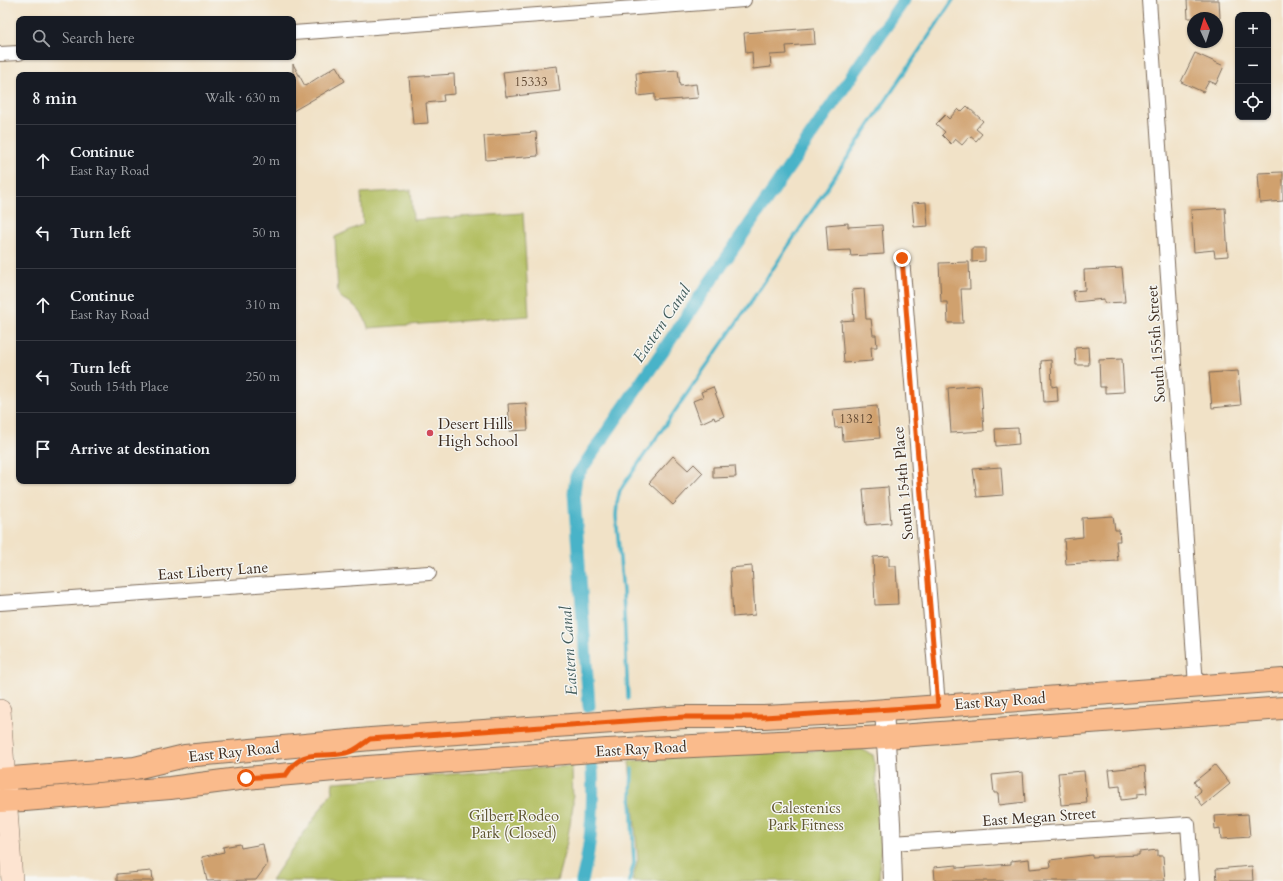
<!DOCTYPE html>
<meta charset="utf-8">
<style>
:root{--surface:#171b24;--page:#20242c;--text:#f1f3f6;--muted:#9ea1a6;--line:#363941}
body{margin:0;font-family:Cardo,serif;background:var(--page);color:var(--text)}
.controls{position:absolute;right:12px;top:12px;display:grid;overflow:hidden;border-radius:8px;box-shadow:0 1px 3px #0004}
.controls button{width:36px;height:36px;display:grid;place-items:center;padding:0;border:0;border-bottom:1px solid var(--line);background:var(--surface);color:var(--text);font:20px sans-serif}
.compass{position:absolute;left:1187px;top:12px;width:36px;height:36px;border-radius:50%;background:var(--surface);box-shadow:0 1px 3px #0004;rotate:356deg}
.stop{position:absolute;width:12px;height:12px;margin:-9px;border:3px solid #ea580c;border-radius:50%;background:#fff}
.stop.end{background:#ea580c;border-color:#fff;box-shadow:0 1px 4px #0008}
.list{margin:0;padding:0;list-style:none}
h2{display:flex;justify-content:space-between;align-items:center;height:52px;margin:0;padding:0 16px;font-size:17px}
h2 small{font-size:13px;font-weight:400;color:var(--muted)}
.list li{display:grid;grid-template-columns:26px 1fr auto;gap:12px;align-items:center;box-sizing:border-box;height:72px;padding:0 16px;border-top:1px solid var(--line)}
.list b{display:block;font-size:15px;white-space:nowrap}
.list p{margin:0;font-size:13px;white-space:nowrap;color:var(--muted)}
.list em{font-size:13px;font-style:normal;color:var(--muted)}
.icon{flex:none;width:22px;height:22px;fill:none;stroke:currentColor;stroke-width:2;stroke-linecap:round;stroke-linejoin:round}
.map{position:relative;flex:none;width:1283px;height:881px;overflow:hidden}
.search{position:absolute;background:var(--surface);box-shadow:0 1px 3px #0004;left:16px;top:16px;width:280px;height:44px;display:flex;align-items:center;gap:10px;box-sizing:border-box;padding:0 14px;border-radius:8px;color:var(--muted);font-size:15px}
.panel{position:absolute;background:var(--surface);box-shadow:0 1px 3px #0004;left:16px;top:72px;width:280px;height:412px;border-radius:8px}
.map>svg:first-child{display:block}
.green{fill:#b2be60;stroke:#76743f}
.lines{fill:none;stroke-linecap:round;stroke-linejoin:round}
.stream{stroke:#49b3c8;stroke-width:3.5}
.canal{stroke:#49b3c8;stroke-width:13}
.building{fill:#d0a16e}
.minor-casing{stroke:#7b6a59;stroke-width:16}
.tertiary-casing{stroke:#7b6a59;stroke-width:20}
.secondary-casing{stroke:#7b6a59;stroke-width:22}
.primary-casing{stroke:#7b6a59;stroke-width:24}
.minor{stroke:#fff;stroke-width:14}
.tertiary{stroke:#fff;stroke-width:18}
.secondary{stroke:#fde4d1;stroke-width:21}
.primary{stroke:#fabb8c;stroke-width:22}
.route{stroke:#ea580c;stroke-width:5}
.poi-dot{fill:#d1495b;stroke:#f6f6f2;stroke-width:1.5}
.labels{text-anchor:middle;stroke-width:3;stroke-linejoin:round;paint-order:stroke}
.number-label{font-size:13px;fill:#604832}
.street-label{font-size:15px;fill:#3b2a1e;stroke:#f6f6f2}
.poi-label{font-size:15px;fill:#3b2a1e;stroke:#f6f6f2;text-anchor:start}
.park-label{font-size:15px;fill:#5f5632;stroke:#f6f6f2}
.water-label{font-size:16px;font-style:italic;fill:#405a5a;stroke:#f6f6f2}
</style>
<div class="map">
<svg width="1283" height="881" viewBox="0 0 1283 881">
<rect width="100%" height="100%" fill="#f6f6f2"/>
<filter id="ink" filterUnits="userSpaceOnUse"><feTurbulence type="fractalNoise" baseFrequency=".025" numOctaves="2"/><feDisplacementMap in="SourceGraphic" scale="8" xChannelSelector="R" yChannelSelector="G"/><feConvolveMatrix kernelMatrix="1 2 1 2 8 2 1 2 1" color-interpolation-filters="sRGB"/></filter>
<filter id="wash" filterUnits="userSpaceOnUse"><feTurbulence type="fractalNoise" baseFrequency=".012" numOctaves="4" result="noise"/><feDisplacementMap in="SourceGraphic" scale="16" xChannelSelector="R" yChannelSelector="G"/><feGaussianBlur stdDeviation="0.9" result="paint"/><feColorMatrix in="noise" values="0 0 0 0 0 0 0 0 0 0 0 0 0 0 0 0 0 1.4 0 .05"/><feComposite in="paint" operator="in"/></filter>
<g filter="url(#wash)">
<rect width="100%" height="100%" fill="#f1e2c7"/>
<!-- green -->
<path class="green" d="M 411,190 L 413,220 L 523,213 L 529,316 L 368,328 C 366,318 359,309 351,303 C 345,300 341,299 338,293 L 335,237 L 363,224 L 361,193 Z
M 861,749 L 873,755 L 875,765 L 881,845 L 879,881 L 632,881 L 638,859 L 629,761 L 679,756 Z
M 572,766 L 573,805 L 567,842 L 557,881 L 271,881 L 332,792 L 333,782 Z"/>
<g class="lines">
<!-- stream -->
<path class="stream" d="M 628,698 L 623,592 L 616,516 L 617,503 L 620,490 L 746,309 L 953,0
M 629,881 L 634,863 L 631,798 L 632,769"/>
<!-- canal -->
<path class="canal" d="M 589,706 L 574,493 L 576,477 L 904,0
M 582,881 C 592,843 594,807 592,768"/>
</g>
<g id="blocks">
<!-- building -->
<path class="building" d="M 1187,0 L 1219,0 L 1220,18 L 1188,18 Z
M 814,28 L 815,44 L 786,46 L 787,54 L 770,55 L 771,67 L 753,69 L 752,52 L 746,53 L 744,33 Z
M 1195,53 L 1224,66 L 1216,84 L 1209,81 L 1203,92 L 1181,82 Z
M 293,64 L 305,86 L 336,66 L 345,81 L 293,111 Z
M 557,66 L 560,91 L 506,97 L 503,72 Z
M 678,70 L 680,86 L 696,84 L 698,98 L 655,101 L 655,94 L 638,96 L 636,73 Z
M 454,74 L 455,94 L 443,95 L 444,101 L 426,103 L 428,123 L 413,124 L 409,77 Z
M 967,106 L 983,121 L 976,129 L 982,134 L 976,141 L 970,136 L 962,145 L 955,139 L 951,144 L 942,135 L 945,132 L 936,124 L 945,115 L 949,119 L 958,109 L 961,112 Z
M 536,132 L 538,156 L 486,160 L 484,136 Z
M 1283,172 L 1283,201 L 1260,203 L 1258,173 Z
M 926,202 L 928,226 L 914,227 L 912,203 Z
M 1225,208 L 1228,256 L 1215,257 L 1214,250 L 1194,252 L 1191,210 Z
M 848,223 L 848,227 L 882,225 L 884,254 L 851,256 L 850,250 L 828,251 L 826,225 Z
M 972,248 L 985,248 L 985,261 L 972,262 Z
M 969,262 L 970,289 L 961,289 L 963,323 L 948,323 L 947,302 L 941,302 L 939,263 Z
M 1122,268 L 1125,302 L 1104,303 L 1104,299 L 1075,302 L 1073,291 L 1085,290 L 1084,270 Z
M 864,289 L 866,319 L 871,319 L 873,335 L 876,335 L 877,347 L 871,347 L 872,361 L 844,363 L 841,321 L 854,320 L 852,290 Z
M 1088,347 L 1089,365 L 1076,365 L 1075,348 Z
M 1122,359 L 1124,392 L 1105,393 L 1105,387 L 1100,387 L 1099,360 Z
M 1051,360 L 1052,387 L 1057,386 L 1058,401 L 1044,402 L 1041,361 Z
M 1238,371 L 1241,405 L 1212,408 L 1209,373 Z
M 981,385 L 984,431 L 951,433 L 948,388 Z
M 713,387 L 724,416 L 715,420 L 714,417 L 701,423 L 693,401 L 703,397 L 701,392 Z
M 526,403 L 528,430 L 510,431 L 508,404 Z
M 877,406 L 880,438 L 843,441 L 842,427 L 835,428 L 833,410 Z
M 1018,428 L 1019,444 L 996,446 L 995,429 Z
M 673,456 L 688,470 L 694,464 L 703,473 L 673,505 L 649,483 Z
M 735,466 L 736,477 L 713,478 L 713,467 Z
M 1001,467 L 1003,495 L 977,497 L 973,469 Z
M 888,487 L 891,523 L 866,525 L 863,489 Z
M 1113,516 L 1115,530 L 1119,530 L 1120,541 L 1116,541 L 1118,561 L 1066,564 L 1064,539 L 1083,537 L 1082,518 Z
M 889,556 L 889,566 L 896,566 L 898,604 L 875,605 L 873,557 Z
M 752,566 L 755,615 L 733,617 L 730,568 Z
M 1215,765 L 1230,784 L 1203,806 L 1195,796 L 1201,791 L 1194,782 Z
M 1145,766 L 1147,793 L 1137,794 L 1137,798 L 1121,800 L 1120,786 L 1111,787 L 1109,770 Z
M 1084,771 L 1087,803 L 1061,805 L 1058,773 Z
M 1023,772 L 1025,802 L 999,805 L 998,793 L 994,793 L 992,775 Z
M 1248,814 L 1250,837 L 1221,839 L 1220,828 L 1215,829 L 1214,816 Z
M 240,844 L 241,848 L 263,844 L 267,865 L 256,880 L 207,881 L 202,857 L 224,852 L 223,847 Z
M 1158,850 L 1158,856 L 1163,856 L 1165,881 L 935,881 L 934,867 L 957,865 L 957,868 L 1011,864 L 1011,861 L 1029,859 L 1030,869 L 1051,867 L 1050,860 L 1092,855 L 1092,857 L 1139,855 L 1139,852 Z
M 1252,866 L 1253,881 L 1217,881 L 1216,869 Z
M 152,871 L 153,881 L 117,881 L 117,874 Z"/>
</g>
</g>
<g filter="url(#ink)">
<use href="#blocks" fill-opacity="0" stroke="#7b6a59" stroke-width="1"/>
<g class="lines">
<defs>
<path id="minor" d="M 1149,0 L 1196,686
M 293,33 L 744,0
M 0,54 L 19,53
M 902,258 L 938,706
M 0,603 L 429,573
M 892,843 L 1188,824 L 1192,881"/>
<path id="tertiary" d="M 884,710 L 891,823 L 893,881"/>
<path id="secondary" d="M 0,710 L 12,881"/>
<path id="primary" d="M 0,779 L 135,768 L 185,756 L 371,739 L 684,717 L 764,717 L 860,712 L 1283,680
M 0,801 L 25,800 L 170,788 L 246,778 L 368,767 L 607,750 L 885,737 L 1283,708"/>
</defs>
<!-- minor casing -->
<use href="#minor" class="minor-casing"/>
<!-- tertiary casing -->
<use href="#tertiary" class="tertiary-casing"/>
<!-- secondary casing -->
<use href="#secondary" class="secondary-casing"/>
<!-- primary casing -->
<use href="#primary" class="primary-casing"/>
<!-- minor -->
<use href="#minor" class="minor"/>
<!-- tertiary -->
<use href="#tertiary" class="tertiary"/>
<!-- secondary -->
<use href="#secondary" class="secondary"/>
<!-- primary -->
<use href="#primary" class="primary"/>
</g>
</g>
<g class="lines" filter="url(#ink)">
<!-- route -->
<path class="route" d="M 246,778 L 286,775 C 304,746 318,759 346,753 C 354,752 364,743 370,739 L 684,717 L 764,717 L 938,706 L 902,258"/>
</g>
<!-- markers -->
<circle class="poi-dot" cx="430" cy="433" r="4"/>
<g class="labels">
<!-- number labels -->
<g class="number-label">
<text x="531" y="86">15333</text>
<text x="856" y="423">13812</text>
</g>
<!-- street labels -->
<g class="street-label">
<text transform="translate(1156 344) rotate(-94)" y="5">South 155th Street</text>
<text transform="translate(903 483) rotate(-95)" y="5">South 154th Place</text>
<text transform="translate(213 571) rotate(-4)" y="5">East Liberty Lane</text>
<text transform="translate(1000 701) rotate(-4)" y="5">East Ray Road</text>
<text transform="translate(641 749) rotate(-3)" y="5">East Ray Road</text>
<text transform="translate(234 752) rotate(-6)" y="5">East Ray Road</text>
<text transform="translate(1039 817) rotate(-4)" y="5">East Megan Street</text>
</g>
<!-- poi labels -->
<g class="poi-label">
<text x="438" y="429">Desert Hills<tspan x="438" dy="17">High School</tspan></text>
</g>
<!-- park labels -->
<g class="park-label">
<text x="806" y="813">Calestenics<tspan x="806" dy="17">Park Fitness</tspan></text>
<text x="514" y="821">Gilbert Rodeo<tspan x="514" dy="17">Park (Closed)</tspan></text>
</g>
<!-- water labels -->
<g class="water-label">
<text transform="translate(661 323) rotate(-56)" y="6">Eastern Canal</text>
<text transform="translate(568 651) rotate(-94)" y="6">Eastern Canal</text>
</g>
</g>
</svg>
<div class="controls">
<button>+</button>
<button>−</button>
<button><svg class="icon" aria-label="locate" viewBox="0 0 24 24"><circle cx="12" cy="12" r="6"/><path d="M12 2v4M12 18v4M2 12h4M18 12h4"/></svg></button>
</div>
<svg class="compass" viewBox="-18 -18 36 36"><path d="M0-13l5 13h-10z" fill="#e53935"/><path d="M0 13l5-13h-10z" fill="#9ea1a6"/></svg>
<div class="stop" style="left:246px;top:778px"></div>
<div class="stop end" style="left:902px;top:258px"></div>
<div class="search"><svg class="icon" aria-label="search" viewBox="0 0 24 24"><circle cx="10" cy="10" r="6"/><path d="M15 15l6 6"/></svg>Search here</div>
<section class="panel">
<h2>8 min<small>Walk · 630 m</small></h2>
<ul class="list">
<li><svg class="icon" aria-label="ahead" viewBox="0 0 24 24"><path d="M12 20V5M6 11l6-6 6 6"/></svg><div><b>Continue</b><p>East Ray Road</p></div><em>20 m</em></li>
<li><svg class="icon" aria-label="left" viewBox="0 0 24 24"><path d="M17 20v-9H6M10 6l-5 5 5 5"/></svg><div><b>Turn left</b></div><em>50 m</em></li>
<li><svg class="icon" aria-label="ahead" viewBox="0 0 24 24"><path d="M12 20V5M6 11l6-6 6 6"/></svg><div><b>Continue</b><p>East Ray Road</p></div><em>310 m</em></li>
<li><svg class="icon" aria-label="left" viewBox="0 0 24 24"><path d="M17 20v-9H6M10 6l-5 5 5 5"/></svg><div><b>Turn left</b><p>South 154th Place</p></div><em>250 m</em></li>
<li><svg class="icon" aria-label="arrive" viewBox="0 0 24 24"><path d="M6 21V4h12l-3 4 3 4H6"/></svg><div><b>Arrive at destination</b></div></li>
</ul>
</section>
</div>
